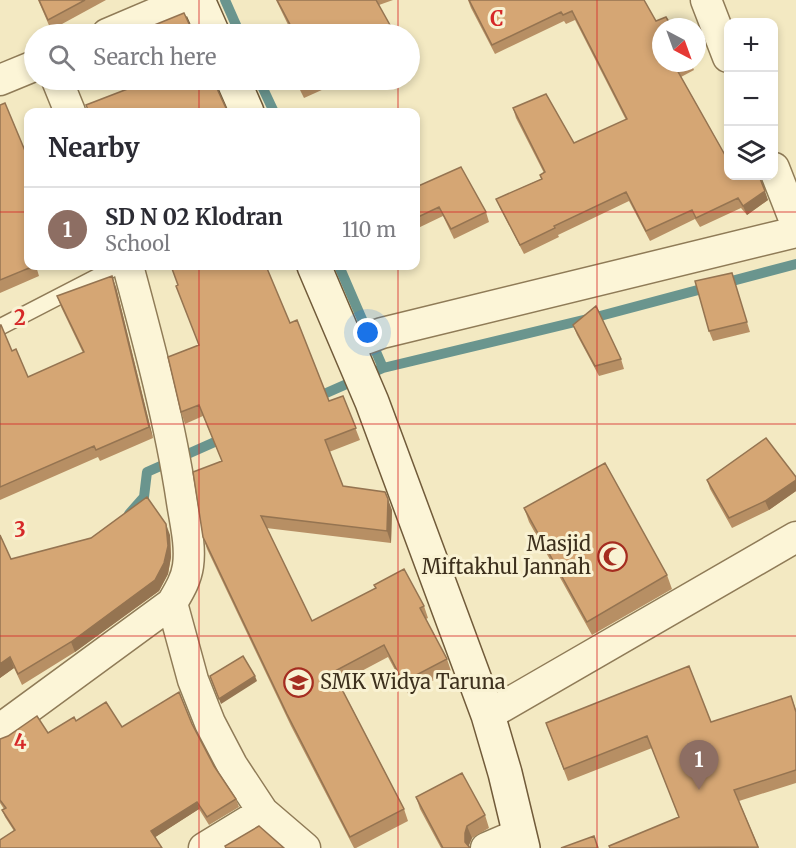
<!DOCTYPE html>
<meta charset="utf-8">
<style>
:root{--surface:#fff;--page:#f7f7f7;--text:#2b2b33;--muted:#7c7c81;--line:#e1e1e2;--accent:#111827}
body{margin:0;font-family:Merriweather,serif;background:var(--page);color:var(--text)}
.controls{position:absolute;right:18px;top:18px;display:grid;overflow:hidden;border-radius:12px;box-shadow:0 3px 9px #0003}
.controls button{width:54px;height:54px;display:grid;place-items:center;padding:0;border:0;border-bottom:2px solid var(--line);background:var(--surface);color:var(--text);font:30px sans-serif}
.compass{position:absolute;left:652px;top:18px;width:54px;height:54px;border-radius:50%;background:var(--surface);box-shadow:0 3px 9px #0003;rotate:139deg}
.you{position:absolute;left:368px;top:333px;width:21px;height:21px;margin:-15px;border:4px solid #fff;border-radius:50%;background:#1a73e8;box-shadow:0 0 0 9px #1a73e833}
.badge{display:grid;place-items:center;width:39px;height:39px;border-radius:50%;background:var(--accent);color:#fff;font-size:20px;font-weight:700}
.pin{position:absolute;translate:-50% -50px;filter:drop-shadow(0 2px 3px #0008)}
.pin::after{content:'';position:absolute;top:32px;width:21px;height:18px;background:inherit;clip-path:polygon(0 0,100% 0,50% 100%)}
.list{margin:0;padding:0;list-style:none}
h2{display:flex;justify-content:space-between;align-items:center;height:78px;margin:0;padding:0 24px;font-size:26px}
h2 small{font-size:20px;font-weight:400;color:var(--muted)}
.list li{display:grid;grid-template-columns:39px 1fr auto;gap:18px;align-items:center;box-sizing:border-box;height:84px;padding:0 24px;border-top:2px solid var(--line)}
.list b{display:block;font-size:22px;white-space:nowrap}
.list p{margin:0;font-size:20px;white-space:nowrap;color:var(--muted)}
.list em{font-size:20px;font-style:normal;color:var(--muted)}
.icon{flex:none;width:33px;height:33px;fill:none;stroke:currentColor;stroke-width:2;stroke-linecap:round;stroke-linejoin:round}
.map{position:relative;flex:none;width:796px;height:848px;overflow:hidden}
.search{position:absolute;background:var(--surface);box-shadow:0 3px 9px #0003;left:24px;top:24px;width:396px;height:66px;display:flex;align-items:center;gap:15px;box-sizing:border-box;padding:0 21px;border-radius:33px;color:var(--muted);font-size:22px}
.panel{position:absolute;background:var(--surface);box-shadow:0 3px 9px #0003;left:24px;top:108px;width:396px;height:162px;border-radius:12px}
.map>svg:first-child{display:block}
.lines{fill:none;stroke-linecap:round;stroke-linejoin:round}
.stream{stroke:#6a958e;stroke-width:10}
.service-casing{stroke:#8f7b57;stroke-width:18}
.minor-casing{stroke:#8f7b57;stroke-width:33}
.secondary-casing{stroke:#715b3a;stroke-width:36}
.service{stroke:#fcf5d7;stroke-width:15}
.minor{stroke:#fcf5d7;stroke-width:30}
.secondary{stroke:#fcf5d7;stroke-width:33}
.wall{fill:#b78f64}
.shaded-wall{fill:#957451}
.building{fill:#d5a674;stroke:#957451;stroke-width:1.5}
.grid{fill:none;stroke:#d62828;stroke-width:1.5;stroke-opacity:0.55}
.labels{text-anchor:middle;stroke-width:6;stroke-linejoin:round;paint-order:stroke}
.poi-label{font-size:20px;fill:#3d301d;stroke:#f9f2d3;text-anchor:end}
.grid-label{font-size:20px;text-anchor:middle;font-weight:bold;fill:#d62828;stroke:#f9f2d3;stroke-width:6;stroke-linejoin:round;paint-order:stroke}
</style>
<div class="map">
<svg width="796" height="848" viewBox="0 0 796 848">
<rect width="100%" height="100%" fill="#f3e9c2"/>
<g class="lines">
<!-- stream -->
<path class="stream" d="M 225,0 L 240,34
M 259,80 L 274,112
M 339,266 L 383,368
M 315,398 L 383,368 L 600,316 L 796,264
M 129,514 L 144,497 L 147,472 L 226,437"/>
<defs>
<path id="service" d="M 0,327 L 118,266"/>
<path id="minor" d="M 706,0 L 728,57
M 107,34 L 187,0
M 0,80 L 34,66
M 57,80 L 70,112
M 774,168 L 796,224
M 128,266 C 149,344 170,422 182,502 C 185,522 191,545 188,566 C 186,580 179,591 172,603 L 193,680 L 210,723 L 232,765 L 263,812 L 305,848
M 349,345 L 382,333 L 796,232
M 488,715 L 796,537
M 0,729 L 172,603
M 204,848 L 263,812
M 486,848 L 519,834"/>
<path id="secondary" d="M 198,0 L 213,34
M 233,80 L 247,112
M 314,266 L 372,402 L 488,715 L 505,773 L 523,848"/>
</defs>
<!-- service casing -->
<use href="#service" class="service-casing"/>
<!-- minor casing -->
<use href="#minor" class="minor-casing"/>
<!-- secondary casing -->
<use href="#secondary" class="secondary-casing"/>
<!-- service -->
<use href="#service" class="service"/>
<!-- minor -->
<use href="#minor" class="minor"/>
<!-- secondary -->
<use href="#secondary" class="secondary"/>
</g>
<!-- wall -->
<path class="wall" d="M 38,0 L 106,0 L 51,30 Z
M 276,0 L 393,0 L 379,5 L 292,33 Z
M 468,0 L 644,0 L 661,63 L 691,63 L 694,70 L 681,77 L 725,155 L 768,200 L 747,215 L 741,208 L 700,227 L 695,219 L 650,241 L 629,201 L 558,235 L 559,237 L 524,254 L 500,208 L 496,199 L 541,179 L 540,175 L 544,173 L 516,118 L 513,108 L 574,143 L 626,120 L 575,20 L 566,24 L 564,21 L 495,54 L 471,8 Z
M 295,80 L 344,80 L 304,98 Z
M 0,105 L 28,266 L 36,266 L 39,276 L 0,293 Z
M 416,187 L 486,212 L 489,222 L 454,239 L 443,216 L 416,229 Z
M 735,283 L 750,332 L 713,341 L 709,331 Z
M 178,285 L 290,323 L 329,401 L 343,396 L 360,440 L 329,452 L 343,486 L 392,510 L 391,543 L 266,528 L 312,621 L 424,606 L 428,618 L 426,619 L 447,659 L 451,671 L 408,694 L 388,657 L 339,683 L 404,809 L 408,821 L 356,848 L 354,848 L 291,726 L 207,549 L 203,537 L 222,461 L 203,416 L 185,424 L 181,412 L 199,345 Z
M 116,287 L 153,438 L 100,461 L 98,457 L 0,500 L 0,325 L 12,351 L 28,377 L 83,353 L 61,307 L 57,296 Z
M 573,325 L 621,359 L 624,369 L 599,376 L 577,335 Z
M 796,477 L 796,491 L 769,510 L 732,528 L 710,489 L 707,480 Z
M 524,508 L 667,575 L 672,589 L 592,635 L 529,522 Z
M 0,535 L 11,559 L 170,535 L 171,557 L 168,574 L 159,591 L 75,652 L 22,685 L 14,668 L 0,678 Z
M 791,696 L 796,710 L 796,783 L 739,801 L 759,848 L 610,848 L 679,817 L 652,748 L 568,781 L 546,723 L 711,722 Z
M 76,721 L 122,727 L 192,724 L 214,766 L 236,799 L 239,807 L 209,825 L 199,809 L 155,837 L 14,831 L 5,817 L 2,810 L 4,809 L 0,803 L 0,739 L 48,733 Z
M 416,797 L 485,815 L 489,828 L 472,838 L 469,845 L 470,848 L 441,848 L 420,809 Z"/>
<!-- shaded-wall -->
<path class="shaded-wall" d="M 765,191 L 768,200 L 747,215 L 743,206 Z
M 112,276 L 116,287 L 153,438 L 149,427 Z
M 796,480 L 796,491 L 769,510 L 765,501 Z
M 388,499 L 392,510 L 391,543 L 387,531 Z
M 166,524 L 170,535 L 171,557 L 168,574 L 159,591 L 75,652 L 71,642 Z
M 10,657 L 14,668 L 0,678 L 0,664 Z
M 255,676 L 257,681 L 221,704 L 219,699 Z
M 197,802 L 199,809 L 154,838 L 151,831 Z
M 467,826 L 472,838 L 469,845 L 469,848 L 465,842 L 465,833 Z"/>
<!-- building -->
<path class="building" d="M 39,0 L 85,0 L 48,20 Z
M 277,0 L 376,0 L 395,34 L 288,34 L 294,32 Z
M 469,0 L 644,0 L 656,21 L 666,17 L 672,27 L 661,27 L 661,63 L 687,63 L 676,68 L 725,155 L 729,154 L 729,176 L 759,176 L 765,191 L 743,206 L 738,198 L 696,218 L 692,210 L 646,231 L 626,192 L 554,226 L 555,228 L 520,245 L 496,199 L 542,179 L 540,175 L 545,172 L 513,108 L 546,94 L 574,143 L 627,119 L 572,11 L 563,15 L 561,12 L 492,45 Z
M 184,13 L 192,30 L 195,34 L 155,34 L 152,26 Z
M 133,80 L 213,80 L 226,108 L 229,112 L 89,112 L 86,105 L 130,88 L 127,82 Z
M 296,80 L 314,80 L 300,86 Z
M 5,103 L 28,158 L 28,266 L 34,266 L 0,280 L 0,105 Z
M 461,167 L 486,212 L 451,229 L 439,207 L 416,218 L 416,187 Z
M 171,266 L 266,266 L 290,323 L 297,320 L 329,401 L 343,396 L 356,428 L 325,440 L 343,486 L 385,492 L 388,499 L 387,531 L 261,516 L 312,621 L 376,588 L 374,585 L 404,569 L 424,606 L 420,608 L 447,659 L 403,682 L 384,645 L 333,672 L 404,809 L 350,837 L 287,714 L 203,537 L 193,472 L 222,461 L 199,405 L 181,412 L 168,357 L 199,345 L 176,286 L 178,285 Z
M 732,273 L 747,322 L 709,331 L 695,281 Z
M 112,276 L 149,427 L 96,450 L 94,446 L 0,487 L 0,325 L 1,325 L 12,351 L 16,349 L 28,377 L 84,352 L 57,296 Z
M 596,306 L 621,359 L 595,366 L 573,325 Z
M 766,438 L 796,477 L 796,480 L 765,501 L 729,518 L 707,480 Z
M 605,463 L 667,575 L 587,622 L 524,508 Z
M 147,497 L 166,524 L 168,546 L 164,563 L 155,580 L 71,642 L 18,674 L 10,657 L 0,664 L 0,535 L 11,559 L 91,538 Z
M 243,656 L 255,676 L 219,699 L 210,676 Z
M 689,666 L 711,722 L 791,696 L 796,712 L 796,770 L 734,790 L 758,847 L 610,848 L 609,846 L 679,817 L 647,736 L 564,769 L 546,723 Z
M 179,692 L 192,724 L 214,766 L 236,799 L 207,817 L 197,802 L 151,831 L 162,848 L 0,848 L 0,840 L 15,830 L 2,810 L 6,808 L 0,800 L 0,739 L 8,736 L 37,716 L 48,733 L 74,717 L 76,721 L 106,702 L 122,727 Z
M 462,773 L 485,815 L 467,826 L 465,833 L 465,842 L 470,848 L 443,848 L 416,797 Z
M 259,826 L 284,848 L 226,848 L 225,846 Z
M 594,836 L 598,848 L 561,848 Z"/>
<!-- grid -->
<path class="grid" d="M 199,0 L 199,34M 398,0 L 398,34M 597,0 L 597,848M 199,80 L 199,112M 398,80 L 398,112M 0,212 L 28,212M 416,212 L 796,212M 199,266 L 199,848M 398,266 L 398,848M 0,424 L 796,424M 0,636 L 796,636"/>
<!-- icons -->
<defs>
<symbol id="mosque-ring" viewBox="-11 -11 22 22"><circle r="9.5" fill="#f9f2d3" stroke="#a52d20" stroke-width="1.5"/><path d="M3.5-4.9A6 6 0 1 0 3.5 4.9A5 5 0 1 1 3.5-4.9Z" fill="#a52d20"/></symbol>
<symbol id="school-ring" viewBox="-11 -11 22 22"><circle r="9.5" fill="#f9f2d3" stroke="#a52d20" stroke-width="1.5"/><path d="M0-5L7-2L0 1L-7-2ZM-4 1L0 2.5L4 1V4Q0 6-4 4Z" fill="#a52d20"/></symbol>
</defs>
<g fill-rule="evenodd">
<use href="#mosque-ring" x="596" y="540" width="33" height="33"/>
<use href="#school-ring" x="282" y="666" width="33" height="33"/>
</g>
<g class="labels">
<!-- poi labels -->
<g class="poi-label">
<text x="591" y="551">Masjid<tspan x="591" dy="23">Miftakhul Jannah</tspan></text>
<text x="320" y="689" text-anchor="start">SMK Widya Taruna</text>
</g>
</g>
<g class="grid-label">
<text x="497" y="26">C</text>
<text x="20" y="325">2</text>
<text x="20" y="537">3</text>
<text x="20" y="749">4</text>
</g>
</svg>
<div class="controls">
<button>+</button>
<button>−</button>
<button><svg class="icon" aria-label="layers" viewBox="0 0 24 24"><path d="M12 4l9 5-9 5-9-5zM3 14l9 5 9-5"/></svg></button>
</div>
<svg class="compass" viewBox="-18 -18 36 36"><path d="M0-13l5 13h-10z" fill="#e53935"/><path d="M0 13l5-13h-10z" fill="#7c7c81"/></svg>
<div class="you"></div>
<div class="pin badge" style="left:699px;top:790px;background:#8d6e63">1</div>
<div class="search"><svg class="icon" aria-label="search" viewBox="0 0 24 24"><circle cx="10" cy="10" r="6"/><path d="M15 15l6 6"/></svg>Search here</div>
<section class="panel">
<h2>Nearby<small></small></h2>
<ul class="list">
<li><span class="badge" style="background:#8d6e63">1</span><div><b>SD N 02 Klodran</b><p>School</p></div><em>110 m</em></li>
</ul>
</section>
</div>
